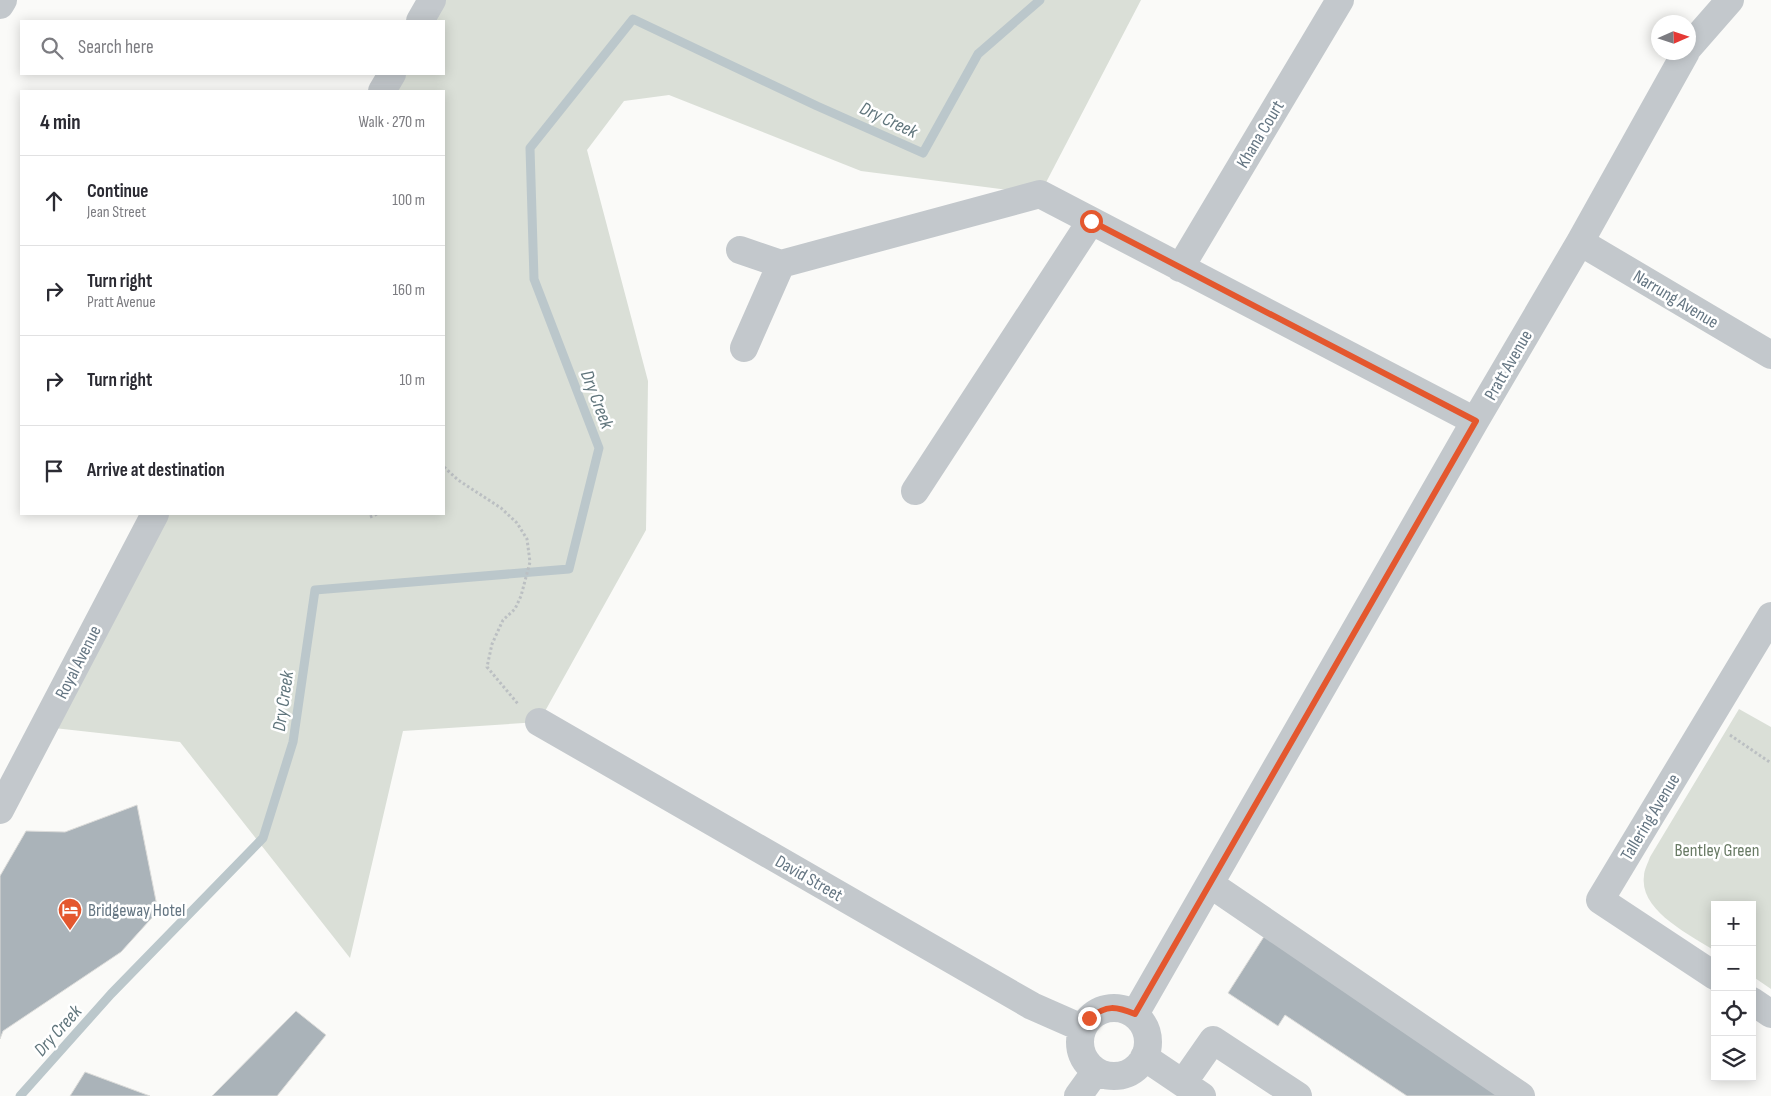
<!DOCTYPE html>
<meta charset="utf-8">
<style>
:root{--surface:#fff;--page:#f7f7f7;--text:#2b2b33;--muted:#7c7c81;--line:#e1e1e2}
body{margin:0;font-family:"Sofia Sans Condensed",sans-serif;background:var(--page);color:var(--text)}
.controls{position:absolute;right:15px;bottom:15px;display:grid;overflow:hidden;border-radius:0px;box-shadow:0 2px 12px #0003}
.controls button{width:45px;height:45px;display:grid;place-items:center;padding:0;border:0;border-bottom:1px solid var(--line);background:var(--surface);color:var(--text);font:25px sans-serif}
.compass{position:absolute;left:1651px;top:15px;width:45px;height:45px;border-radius:50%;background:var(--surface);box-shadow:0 2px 12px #0003;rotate:87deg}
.stop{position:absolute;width:15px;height:15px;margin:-11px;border:4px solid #e4572e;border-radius:50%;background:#fff}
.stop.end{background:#e4572e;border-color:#fff;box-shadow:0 1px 5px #0008}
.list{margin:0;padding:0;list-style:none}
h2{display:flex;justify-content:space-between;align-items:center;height:65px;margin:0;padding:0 20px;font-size:21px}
h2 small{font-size:16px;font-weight:400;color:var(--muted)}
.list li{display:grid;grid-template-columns:32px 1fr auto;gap:15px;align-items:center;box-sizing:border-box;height:90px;padding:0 20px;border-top:1px solid var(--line)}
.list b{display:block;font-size:19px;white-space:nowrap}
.list p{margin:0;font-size:16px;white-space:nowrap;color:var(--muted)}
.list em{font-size:16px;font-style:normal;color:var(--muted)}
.icon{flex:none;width:28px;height:28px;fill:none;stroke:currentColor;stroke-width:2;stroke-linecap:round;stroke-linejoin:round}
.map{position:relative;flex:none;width:1771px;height:1096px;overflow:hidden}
.search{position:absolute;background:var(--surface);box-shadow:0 2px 12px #0003;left:20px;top:20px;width:425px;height:55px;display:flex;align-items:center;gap:12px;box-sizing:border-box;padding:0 18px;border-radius:0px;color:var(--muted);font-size:19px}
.panel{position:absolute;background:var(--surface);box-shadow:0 2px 12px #0003;left:20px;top:90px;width:425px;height:425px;border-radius:0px}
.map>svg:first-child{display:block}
.green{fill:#dadfd7}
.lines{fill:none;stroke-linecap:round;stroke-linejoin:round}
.stream{stroke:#bbc7cb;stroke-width:9}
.building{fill:#aab3b9;stroke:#dcdcda}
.path{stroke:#bbbfc2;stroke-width:3;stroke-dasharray:2.5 2.5;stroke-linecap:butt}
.minor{stroke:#c3c8cc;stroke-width:28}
.route{stroke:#e4572e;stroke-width:6}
.labels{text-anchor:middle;stroke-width:5;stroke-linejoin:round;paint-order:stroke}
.street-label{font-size:18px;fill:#657683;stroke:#fff}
.park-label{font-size:18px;fill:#687a64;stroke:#fff}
.poi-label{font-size:18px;fill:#657683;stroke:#fff;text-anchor:start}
.water-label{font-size:19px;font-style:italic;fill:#60757c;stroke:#fff}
</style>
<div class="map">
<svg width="1771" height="1096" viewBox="0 0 1771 1096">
<rect width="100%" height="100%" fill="#fafaf8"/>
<!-- green -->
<path class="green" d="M 432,0 L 1141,0 L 1040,194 L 861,171 L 669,95 L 624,101 L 587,150 L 648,381 L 646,530 L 539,722 L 403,731 L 350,958 L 180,742 L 45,727 L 155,514 L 444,514 L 444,91 L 382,91 L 392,74 L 444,74 L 444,21 L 420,21 Z
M 1739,709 L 1771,727 L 1771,989 L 1752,976 L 1752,905 L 1715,905 L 1715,951 C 1691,935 1639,911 1644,876 C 1644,870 1648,863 1650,857 Z"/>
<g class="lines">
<!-- stream -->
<path class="stream" d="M 20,1096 L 111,994 L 263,838 L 293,742 L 315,590 L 569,569 L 599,448 L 534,279 L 530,148 L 633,19 L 817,106 L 923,153 L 978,54 L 1040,0"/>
</g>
<!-- building -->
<path class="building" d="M 137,805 L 158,911 L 121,952 L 3,1031 L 0,1039 L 0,876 L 26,831 L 65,832 Z
M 1265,935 L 1509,1096 L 1407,1096 L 1285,1015 L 1278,1026 L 1228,993 Z
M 296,1011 L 326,1035 L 277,1096 L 212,1096 Z
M 85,1072 L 150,1096 L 70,1096 Z"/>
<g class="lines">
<!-- path -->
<path class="path" d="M 444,467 L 458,480 L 501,508 L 517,523 L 527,539 L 530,562 L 521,596 L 515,609 L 503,620 L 492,644 L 487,667 L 518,704
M 370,517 L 377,514
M 1730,735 L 1771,763"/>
<!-- minor -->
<path class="minor" d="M 0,5 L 3,0
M 420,21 L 432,0
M 1688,48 L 1730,0
M 382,91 L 392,74
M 1580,242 L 1771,355
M 740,250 L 781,264
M 1180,268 L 1340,0
M 744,348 L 781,264 L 1040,194 L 1475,421
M 915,491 L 1091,221
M 539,722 L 1032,1006 L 1082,1028
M 0,810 L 155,514
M 1210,884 L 1521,1096
M 1715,976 L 1600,900 L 1771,616
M 1752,1001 L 1771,1014
M1080 1042a34 34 0 1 1 68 0a34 34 0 1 1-68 0Z
M 1135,1014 L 1475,421 L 1580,242 L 1686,52
M 1144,1057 L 1202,1096
M 1183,1083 L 1213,1040 L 1298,1096
M 1078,1096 L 1096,1071"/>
</g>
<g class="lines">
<!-- route -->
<path class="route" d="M 1089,1018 C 1107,1005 1115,1006 1135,1014 L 1476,421 L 1091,221"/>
</g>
<!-- icons -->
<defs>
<symbol id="hotel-pin" viewBox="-11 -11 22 30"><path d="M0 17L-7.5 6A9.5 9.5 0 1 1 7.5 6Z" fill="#e4572e" stroke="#fff"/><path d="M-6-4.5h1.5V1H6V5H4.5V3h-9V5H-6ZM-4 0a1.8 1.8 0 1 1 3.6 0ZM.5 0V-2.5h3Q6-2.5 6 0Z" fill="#fff"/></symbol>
</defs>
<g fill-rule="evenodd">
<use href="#hotel-pin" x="56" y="896" width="28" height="38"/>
</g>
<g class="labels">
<!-- street labels -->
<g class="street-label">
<text transform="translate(1260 134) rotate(-59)" y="6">Khana Court</text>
<text transform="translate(1676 299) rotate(31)" y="6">Narrung Avenue</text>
<text transform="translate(1508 365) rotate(-60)" y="6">Pratt Avenue</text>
<text transform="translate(78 662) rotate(-63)" y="6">Royal Avenue</text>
<text transform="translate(1650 817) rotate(-59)" y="6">Tallering Avenue</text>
<text transform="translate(809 878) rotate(30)" y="6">David Street</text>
</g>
<!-- park labels -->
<g class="park-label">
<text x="1717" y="856">Bentley Green</text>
</g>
<!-- poi labels -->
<g class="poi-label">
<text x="88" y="916">Bridgeway Hotel</text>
</g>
<!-- water labels -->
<g class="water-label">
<text transform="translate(889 119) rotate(25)" y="7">Dry Creek</text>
<text transform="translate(598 399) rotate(69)" y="7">Dry Creek</text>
<text transform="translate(282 701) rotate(-82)" y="7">Dry Creek</text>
<text transform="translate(57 1030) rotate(-48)" y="7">Dry Creek</text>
</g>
</g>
</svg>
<div class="controls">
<button>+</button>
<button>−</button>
<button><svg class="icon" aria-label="locate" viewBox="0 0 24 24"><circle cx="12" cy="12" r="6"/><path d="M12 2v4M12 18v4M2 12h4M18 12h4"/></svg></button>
<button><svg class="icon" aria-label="layers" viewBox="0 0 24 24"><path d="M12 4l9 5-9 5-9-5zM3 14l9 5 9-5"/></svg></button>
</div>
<svg class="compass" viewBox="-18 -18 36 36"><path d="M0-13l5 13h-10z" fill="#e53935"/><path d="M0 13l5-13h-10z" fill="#7c7c81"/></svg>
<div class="stop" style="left:1091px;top:221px"></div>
<div class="stop end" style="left:1089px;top:1018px"></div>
<div class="search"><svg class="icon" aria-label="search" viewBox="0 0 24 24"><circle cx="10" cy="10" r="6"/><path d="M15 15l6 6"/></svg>Search here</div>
<section class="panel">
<h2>4 min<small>Walk · 270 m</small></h2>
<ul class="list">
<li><svg class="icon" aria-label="ahead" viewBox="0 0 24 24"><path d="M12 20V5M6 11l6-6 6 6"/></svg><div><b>Continue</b><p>Jean Street</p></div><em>100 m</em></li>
<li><svg class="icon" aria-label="right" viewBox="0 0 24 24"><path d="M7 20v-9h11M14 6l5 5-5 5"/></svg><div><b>Turn right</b><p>Pratt Avenue</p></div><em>160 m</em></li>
<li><svg class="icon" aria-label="right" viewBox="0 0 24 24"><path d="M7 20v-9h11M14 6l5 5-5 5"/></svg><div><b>Turn right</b></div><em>10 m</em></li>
<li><svg class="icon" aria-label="arrive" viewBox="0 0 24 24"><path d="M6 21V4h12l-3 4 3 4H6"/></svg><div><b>Arrive at destination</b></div></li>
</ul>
</section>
</div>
